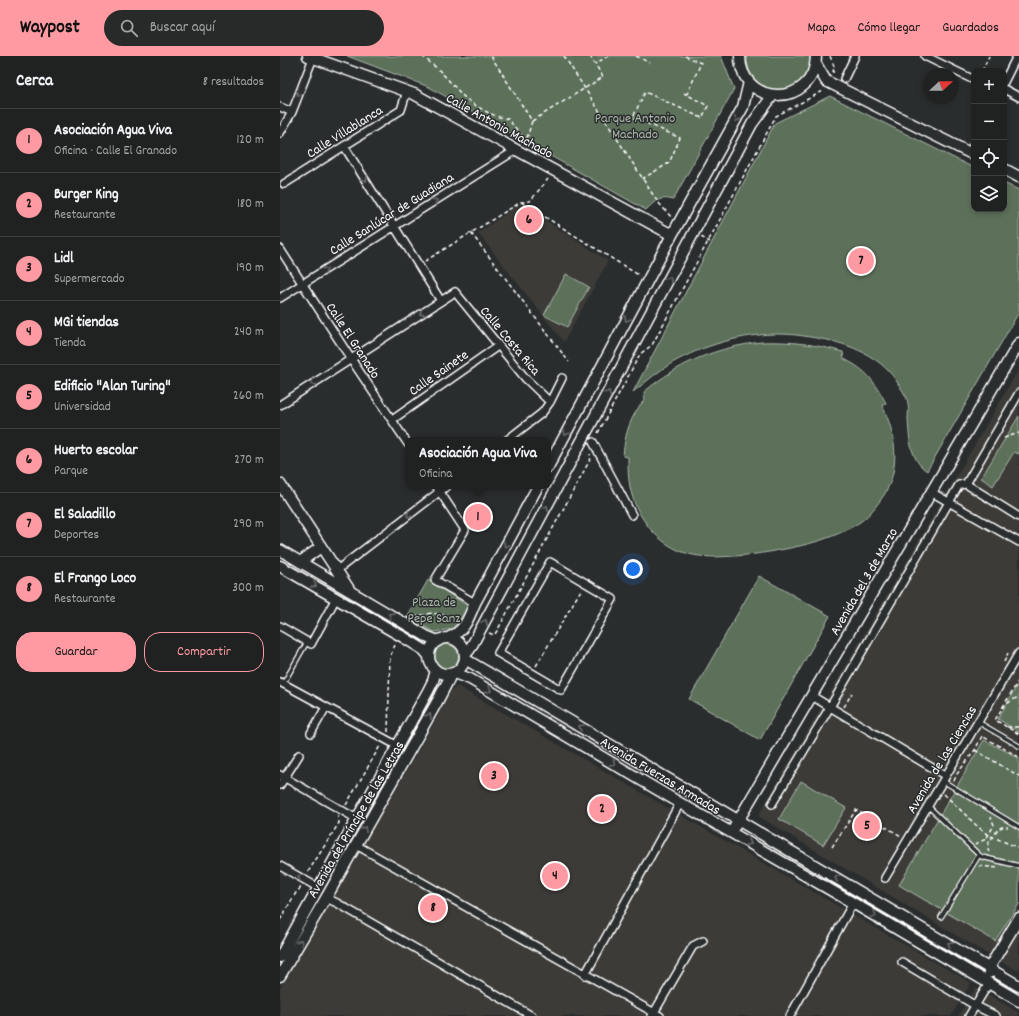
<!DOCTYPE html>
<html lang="es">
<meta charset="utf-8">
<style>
:root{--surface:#202222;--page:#282a2a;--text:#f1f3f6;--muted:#a2a4a5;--line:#3d3f40;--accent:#ff9aa2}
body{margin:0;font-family:Dekko,sans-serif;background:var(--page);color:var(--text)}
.controls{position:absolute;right:12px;top:12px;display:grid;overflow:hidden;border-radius:8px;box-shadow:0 2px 6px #0003}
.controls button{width:36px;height:36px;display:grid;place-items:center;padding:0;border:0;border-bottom:1px solid var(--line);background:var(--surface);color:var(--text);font:20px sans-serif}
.compass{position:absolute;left:643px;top:12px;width:36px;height:36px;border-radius:50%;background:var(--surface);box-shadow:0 2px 6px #0003;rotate:68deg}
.you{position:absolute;left:353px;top:513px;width:14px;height:14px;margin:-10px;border:3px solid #fff;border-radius:50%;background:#1a73e8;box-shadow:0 0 0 6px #1a73e833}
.badge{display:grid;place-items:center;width:26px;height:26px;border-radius:50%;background:var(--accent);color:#111;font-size:13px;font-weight:700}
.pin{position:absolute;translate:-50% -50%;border:2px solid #fff;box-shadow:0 1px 4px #0006}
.popup{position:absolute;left:125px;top:381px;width:146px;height:52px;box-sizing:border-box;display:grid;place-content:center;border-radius:8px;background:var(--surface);filter:drop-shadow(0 1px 3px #0005);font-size:13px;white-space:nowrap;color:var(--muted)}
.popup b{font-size:15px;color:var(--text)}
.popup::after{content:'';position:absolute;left:50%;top:100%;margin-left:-8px;border:8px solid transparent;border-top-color:var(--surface)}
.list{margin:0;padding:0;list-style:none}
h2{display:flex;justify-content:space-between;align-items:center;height:52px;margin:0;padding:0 16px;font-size:17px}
h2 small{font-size:13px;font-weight:400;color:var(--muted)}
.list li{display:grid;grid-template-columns:26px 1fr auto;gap:12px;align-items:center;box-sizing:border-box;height:64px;padding:0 16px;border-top:1px solid var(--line)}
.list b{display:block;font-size:15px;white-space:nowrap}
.list p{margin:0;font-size:13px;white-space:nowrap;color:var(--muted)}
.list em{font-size:13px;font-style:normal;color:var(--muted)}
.actions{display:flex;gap:8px;padding:12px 16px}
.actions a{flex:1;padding:9px 0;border:1px solid var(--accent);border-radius:16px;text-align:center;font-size:14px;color:var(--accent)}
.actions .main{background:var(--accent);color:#111}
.icon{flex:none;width:22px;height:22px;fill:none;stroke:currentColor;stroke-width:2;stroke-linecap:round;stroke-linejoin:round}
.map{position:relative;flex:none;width:739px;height:960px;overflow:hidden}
header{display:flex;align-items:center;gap:24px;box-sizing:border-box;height:56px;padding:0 20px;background:var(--accent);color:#111}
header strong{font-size:19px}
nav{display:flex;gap:22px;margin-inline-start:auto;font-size:14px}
.search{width:280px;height:36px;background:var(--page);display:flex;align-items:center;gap:10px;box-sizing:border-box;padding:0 14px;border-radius:22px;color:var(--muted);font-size:15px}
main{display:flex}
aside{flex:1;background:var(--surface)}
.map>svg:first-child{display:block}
.built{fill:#3c3b38}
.green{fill:#5b705a;stroke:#adb8ac}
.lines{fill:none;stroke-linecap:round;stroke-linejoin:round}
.lane-casing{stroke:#fff;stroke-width:6}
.street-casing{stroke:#fff;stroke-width:10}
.secondary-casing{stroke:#fff;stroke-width:13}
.path{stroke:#fff;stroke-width:1.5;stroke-dasharray:4 3;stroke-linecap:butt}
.lane{stroke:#2a2d2e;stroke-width:3.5}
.street{stroke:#2a2d2e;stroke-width:7}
.secondary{stroke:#2a2d2e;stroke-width:10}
.oneway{stroke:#6a6c6d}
.labels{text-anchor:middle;stroke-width:3;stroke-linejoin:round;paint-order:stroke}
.park-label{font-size:14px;fill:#adb8ac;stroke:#2a2d2e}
.street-label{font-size:14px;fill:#fff;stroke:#2a2d2e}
</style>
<header>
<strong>Waypost</strong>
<div class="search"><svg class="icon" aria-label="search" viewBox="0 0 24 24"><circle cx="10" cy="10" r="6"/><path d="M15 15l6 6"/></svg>Buscar aquí</div>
<nav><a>Mapa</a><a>Cómo llegar</a><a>Guardados</a></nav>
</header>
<main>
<aside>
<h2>Cerca<small>8 resultados</small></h2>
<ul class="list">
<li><span class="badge">1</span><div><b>Asociación Agua Viva</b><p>Oficina · Calle El Granado</p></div><em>120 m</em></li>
<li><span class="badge">2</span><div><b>Burger King</b><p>Restaurante</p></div><em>180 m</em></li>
<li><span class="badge">3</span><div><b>Lidl</b><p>Supermercado</p></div><em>190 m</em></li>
<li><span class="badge">4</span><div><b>MGi tiendas</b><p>Tienda</p></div><em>240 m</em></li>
<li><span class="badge">5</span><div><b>Edificio &quot;Alan Turing&quot;</b><p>Universidad</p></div><em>260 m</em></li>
<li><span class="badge">6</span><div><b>Huerto escolar</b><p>Parque</p></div><em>270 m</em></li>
<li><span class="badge">7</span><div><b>El Saladillo</b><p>Deportes</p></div><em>290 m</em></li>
<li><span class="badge">8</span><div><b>El Frango Loco</b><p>Restaurante</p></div><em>300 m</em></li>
</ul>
<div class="actions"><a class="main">Guardar</a><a>Compartir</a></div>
</aside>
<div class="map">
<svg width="739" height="960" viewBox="0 0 739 960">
<rect width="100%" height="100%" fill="#2a2d2e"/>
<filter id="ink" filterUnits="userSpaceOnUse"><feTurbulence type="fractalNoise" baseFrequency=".025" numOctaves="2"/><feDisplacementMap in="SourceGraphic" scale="8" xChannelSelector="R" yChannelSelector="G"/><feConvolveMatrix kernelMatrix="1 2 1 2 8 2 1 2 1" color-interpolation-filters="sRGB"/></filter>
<g filter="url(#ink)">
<!-- built -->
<path class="built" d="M 240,148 L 328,205 L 284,286 L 198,177 Z
M 739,313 L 739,915 L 709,899 L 478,760 Z
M 177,630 L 691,927 L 671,960 L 0,960 L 0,932 L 141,690 L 171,635 Z
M 696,931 L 739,957 L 739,960 L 678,960 Z"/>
<!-- green -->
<path class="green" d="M 67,0 L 441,0 L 454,33 L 393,144 C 380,140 375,145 366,154 L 149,31 Z
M 467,0 L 531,0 C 531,4 531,9 529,13 C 529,13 527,17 526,18 C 508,46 466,34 467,0 Z
M 550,40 L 694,112 L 694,153 L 724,153 L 724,127 L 739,134 L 739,256 L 647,415 C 630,404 629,381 628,363 C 628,358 629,353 628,348 C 628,342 622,334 619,329 C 604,303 575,290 547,284 C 531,281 515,278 499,278 C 462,278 424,289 392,307 C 378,315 366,326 353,336 L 495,67 Z
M 246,157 L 257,163 L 252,172 L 241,165 Z
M 286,218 L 309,231 L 287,271 L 264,259 Z
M 481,286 C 510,285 535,288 563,296 L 564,303 C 587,314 594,325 606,347 L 602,349 C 616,378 621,411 604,439 C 597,449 590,459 580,466 C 556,482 527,489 500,494 C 485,497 470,499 455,500 C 439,501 424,502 409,498 C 379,490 356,462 350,431 C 348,421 348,411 348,401 L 343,400 C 345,377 350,361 365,343 L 364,336 C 400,306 435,292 481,286 Z
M 739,360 L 739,398 L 734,396 L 713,430 L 701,422 Z
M 479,520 L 550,560 L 480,684 L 409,643 Z
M 148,524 L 188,550 L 180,564 L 172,573 L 154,576 L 127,561 Z
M 167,588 C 186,592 179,617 163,612 C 159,610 156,607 155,603 C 153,594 159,589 167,588 Z
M 739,626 L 739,676 L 718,663 Z
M 704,684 L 739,702 L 739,848 L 715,885 L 619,829 Z
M 521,725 L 566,752 L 543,789 L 499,763 Z"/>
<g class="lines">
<defs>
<path id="lane" d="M 3,628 L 27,586
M 698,666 L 739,690
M 663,725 L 739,771
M 648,750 L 699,799 L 702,801 L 739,810
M 661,861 L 699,799"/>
<path id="street" d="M 645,0 L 694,24
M 564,23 L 575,0
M 724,26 L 737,0
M 724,33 L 739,41
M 0,51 L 12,56
M 0,77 L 12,56 L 33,2
M 64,90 L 161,245
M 690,97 L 694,88
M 4,128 L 121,54 L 127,35
M 0,193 L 71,303 L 128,388
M 0,242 L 236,94
M 739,337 L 686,428 L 739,461
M 0,349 L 175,236 L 246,323 L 270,346
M 112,364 L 218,290
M 227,384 L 262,357 L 270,346 L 282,322
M 313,386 L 352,459
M 156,430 L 185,474 L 155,524 L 195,547
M 651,436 L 739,486
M 270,506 L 333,543 L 281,634 L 218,597 Z
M 57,514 L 167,430
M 0,570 L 31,588 L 56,542
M 0,626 L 118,690
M 31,677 L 46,651
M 0,719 L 77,763
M 666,720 L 550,651 L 679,429 L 686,428
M 0,729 L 19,699
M 492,748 L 550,651 L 532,640
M 76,789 L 380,960
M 0,810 L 39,832
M 605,822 L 739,597
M 46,842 L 57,847 L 252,960
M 622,906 L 696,950 L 716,960
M 305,919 L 400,747
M 372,960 L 413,890 L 423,885
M 510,960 L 573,847
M 689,960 L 709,927"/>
<path id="secondary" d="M 28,0 L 134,38 L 392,179
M 460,0 C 460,51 535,53 536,0
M 536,8 L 546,25 L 694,99
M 724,113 L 739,121
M 268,411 L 392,179 L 463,51 L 469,26
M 0,428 L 69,533
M 0,494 L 146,580 L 158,585
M 20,506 L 41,491
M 0,510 L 123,581 L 144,594 L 149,600
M 168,582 C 186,574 188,563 195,547 L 258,430
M149 600a18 18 0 1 1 36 0a18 18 0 1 1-36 0Z
M 185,599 L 190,593 L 472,68 L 493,39
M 185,603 L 739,930
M 174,617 L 190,623 L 400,747 L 573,847 L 739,945
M 455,770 L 739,287
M 0,901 L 148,635 L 153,625 L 156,614
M 709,917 L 709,912 L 739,862
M 0,920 L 46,842 L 157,646 L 168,625 L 171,618"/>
</defs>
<!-- lane casing -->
<use href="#lane" class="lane-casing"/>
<!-- street casing -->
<use href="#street" class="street-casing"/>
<!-- secondary casing -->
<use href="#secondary" class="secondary-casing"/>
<!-- path -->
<path class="path" d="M 142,0 L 159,14 L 185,42 L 198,51 L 209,57 L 219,61 L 228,63 L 247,86
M 211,0 L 252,65 L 245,89
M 284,0 L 377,145 L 391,161
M 310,0 L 315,8 L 328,0
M 356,0 L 370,7
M 405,0 L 421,7 L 407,38
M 550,0 L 554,10 L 553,17
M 702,15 L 709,0
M 252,65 L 323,21 L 315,8
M 362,123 L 389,107 L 400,82 L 353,61 L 365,36 L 422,62 L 428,50 L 404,37
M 241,146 L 360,220
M 191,177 L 289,306
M 421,181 L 430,186
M 145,205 L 241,146 L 250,145 L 268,123
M 318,377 L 360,298 L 372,289 L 496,60 L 543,35
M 724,382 L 739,377
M 134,561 L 152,557 L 177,562
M 209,577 L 214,579 L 217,575 L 311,402 L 310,398
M 724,606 L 728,597
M 256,610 L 301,534
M 739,624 L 715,664 L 739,678
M 564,651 L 572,637
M 722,652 L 732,644 L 739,641
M 727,671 L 739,671
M 108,676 L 110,600 L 116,587
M 695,694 L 739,720
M 674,725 L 677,718 L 695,694 L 702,680 L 739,701
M 664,738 L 696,769 L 708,779 L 739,792
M 66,749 L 100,690
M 695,788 L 706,783 L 714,769 L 711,761
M 552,791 L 576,754 L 621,780
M 709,796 L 708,794 L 708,788 L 718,773 L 722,771 L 728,771
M 699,810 L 719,812
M 28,816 L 59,767 L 58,760
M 0,864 L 17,835 L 20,833 L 21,830"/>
<!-- lane -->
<use href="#lane" class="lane"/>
<!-- street -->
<use href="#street" class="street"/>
<!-- secondary -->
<use href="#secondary" class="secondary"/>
</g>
<!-- one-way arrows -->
<defs><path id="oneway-chevron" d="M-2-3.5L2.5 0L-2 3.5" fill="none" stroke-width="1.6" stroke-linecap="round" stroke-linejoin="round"/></defs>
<g class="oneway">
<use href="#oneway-chevron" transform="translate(19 38) rotate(112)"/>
<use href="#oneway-chevron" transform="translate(457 63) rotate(119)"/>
<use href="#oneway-chevron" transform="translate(85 123) rotate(58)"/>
<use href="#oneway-chevron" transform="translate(155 145) rotate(-32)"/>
<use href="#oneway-chevron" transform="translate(45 214) rotate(-32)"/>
<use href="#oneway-chevron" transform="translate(389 223) rotate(-62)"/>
<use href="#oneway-chevron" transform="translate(142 257) rotate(147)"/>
<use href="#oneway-chevron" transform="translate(347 263) rotate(118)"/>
<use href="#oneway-chevron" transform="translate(33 327) rotate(147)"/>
<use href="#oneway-chevron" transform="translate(328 337) rotate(-62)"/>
<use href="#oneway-chevron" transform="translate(286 377) rotate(118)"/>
<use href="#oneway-chevron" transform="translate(266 452) rotate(-62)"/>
<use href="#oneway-chevron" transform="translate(129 459) rotate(143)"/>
<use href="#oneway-chevron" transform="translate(226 489) rotate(118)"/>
<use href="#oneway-chevron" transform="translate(34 529) rotate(30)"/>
<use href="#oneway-chevron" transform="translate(111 559) rotate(-149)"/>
<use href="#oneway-chevron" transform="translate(205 566) rotate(-62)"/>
<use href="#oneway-chevron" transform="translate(209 634) rotate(31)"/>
<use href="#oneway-chevron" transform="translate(149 660) rotate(-61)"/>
<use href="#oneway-chevron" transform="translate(301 671) rotate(-150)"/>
<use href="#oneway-chevron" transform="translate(333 707) rotate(31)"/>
<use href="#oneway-chevron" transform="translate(84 773) rotate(-61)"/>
<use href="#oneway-chevron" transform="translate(469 787) rotate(30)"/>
<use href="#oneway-chevron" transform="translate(20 821) rotate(-150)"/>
<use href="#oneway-chevron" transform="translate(557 822) rotate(-150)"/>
<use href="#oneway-chevron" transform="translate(594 859) rotate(31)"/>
<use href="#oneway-chevron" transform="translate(20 886) rotate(-59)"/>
<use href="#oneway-chevron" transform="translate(670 888) rotate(-149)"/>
</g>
</g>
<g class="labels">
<!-- park labels -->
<g class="park-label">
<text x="355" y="66">Parque Antonio<tspan x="355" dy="16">Machado</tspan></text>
<text x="154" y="550">Plaza de<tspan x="154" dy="16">Pepe Sanz</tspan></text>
</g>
<!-- street labels -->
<g class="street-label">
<text transform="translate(220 69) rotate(29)" y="5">Calle Antonio Machado</text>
<text transform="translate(64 75) rotate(-32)" y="5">Calle Villablanca</text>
<text transform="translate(111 157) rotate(-32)" y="5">Calle Sanlúcar de Guadiana</text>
<text transform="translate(74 284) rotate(57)" y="5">Calle El Granado</text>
<text transform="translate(231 284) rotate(50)" y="5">Calle Costa Rica</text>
<text transform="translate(158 316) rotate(-35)" y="5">Calle Sainete</text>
<text transform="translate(583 525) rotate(-60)" y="5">Avenida del 3 de Marzo</text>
<text transform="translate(661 703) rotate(-59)" y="5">Avenida de las Ciencias</text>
<text transform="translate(381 719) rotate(31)" y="5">Avenida Fuerzas Armadas</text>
<text transform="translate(75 763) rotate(-60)" y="5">Avenida del Príncipe de las Letras</text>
</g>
</g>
</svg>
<div class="controls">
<button>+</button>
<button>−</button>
<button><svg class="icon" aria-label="locate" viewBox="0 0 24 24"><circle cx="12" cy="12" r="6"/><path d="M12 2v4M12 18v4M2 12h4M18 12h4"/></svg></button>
<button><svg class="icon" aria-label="layers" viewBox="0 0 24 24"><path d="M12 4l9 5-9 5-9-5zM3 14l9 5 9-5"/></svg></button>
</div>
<svg class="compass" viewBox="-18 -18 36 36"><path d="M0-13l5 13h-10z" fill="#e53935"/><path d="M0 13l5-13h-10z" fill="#a2a4a5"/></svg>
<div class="you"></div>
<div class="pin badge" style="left:198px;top:461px">1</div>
<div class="popup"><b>Asociación Agua Viva</b>Oficina</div>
<div class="pin badge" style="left:322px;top:753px">2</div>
<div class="pin badge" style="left:214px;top:720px">3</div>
<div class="pin badge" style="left:275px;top:820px">4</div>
<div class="pin badge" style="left:587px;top:770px">5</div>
<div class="pin badge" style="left:249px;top:164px">6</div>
<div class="pin badge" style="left:581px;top:205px">7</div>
<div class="pin badge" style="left:153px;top:852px">8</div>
</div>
</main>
